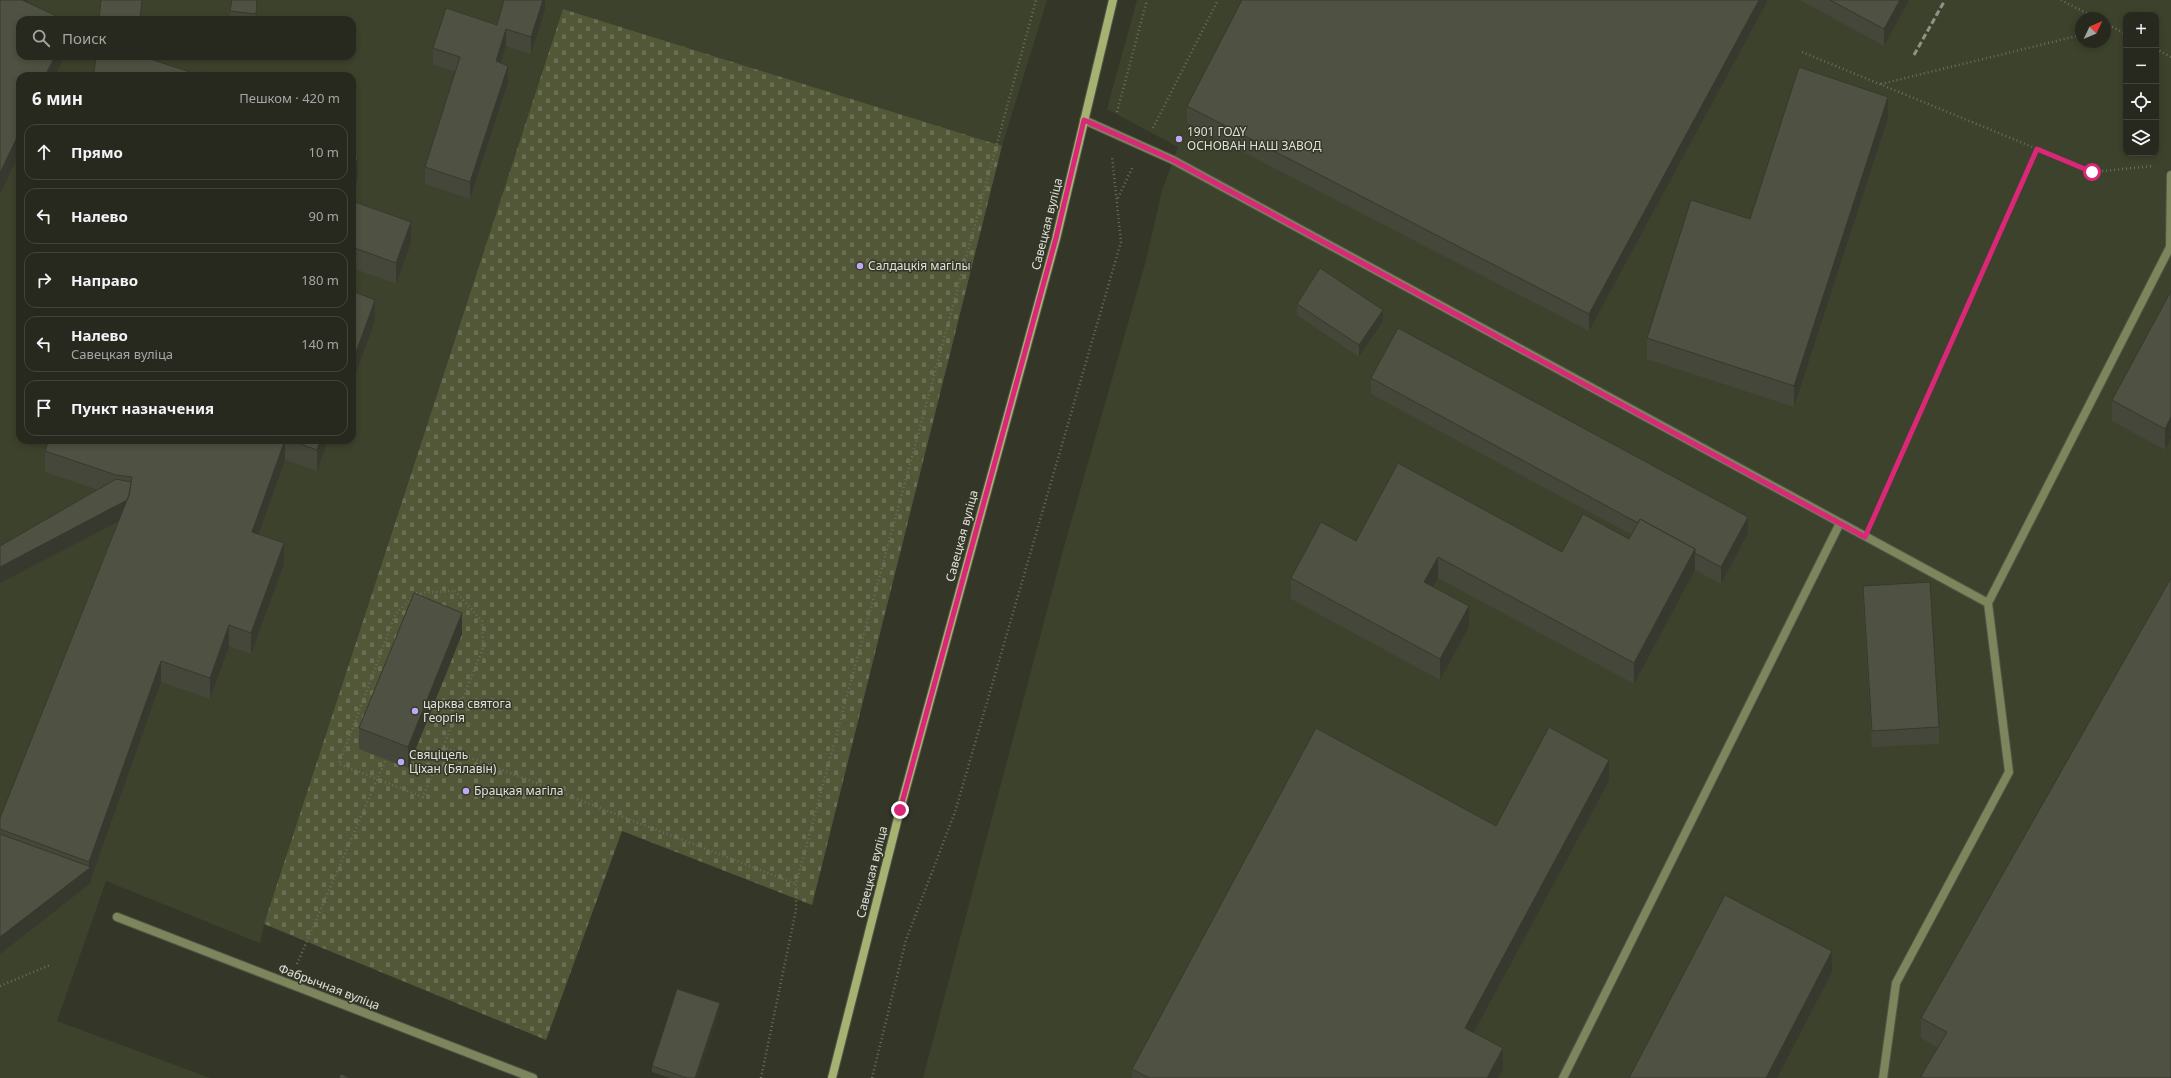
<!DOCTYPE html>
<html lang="ru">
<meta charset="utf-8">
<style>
:root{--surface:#27291e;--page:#33352b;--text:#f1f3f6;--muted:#a4a6a4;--line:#43453c}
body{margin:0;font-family:"Noto Sans",sans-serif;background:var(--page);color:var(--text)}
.controls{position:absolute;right:12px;top:12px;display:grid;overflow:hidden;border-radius:8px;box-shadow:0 2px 6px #0003}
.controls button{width:36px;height:36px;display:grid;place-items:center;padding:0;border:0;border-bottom:1px solid var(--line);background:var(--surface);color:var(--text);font:20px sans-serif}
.compass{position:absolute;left:2075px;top:12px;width:36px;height:36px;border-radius:50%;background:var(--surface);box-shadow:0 2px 6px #0003;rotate:46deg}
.stop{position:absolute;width:12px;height:12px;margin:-9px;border:3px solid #db2777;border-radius:50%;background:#fff}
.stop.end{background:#db2777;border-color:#fff;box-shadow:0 1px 4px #0008}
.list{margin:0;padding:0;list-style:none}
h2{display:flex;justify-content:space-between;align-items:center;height:52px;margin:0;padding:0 16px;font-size:17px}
h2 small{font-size:13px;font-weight:400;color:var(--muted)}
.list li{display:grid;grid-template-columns:26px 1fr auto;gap:12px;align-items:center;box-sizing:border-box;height:56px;margin:0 8px 8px;padding:0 8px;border:1px solid var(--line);border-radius:12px}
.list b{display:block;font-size:15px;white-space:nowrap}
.list p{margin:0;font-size:13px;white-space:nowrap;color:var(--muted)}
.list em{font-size:13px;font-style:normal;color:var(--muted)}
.icon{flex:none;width:22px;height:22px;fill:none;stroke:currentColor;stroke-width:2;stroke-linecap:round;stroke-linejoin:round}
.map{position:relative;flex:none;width:2171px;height:1078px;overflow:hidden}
.search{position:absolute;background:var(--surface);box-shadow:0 2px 6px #0003;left:16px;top:16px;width:340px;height:44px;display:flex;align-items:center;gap:10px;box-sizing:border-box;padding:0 14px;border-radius:12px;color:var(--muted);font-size:15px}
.panel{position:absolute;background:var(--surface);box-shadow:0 2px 6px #0003;left:16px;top:72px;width:340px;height:372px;border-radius:12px}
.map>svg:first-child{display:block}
.built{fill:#3d422c;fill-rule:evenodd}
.cemetery{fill:url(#cemetery-stones)}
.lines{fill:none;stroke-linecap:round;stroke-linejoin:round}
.lane-casing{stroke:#535648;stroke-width:10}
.street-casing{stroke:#535648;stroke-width:10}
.secondary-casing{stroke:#535648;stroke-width:10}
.path{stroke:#6c6e61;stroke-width:2.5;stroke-dasharray:1 3;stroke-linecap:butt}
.lane{stroke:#7d855d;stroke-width:8}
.street{stroke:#7d855d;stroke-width:8}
.secondary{stroke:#a6b271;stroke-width:8}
.rail{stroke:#8f9286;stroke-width:3;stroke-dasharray:6 3;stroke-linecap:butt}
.wall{fill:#444739}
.shaded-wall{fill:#37392e}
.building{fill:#4f5242;stroke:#37392e}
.route{stroke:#db2777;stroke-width:5}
.poi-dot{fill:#bfa9f4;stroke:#343728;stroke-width:1.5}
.labels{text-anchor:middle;stroke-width:3;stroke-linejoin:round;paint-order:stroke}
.poi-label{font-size:12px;fill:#dfe1d8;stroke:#343728;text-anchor:start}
.street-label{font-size:12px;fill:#dfe1d8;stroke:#343728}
</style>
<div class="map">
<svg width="2171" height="1078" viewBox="0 0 2171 1078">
<defs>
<pattern id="cemetery-stones" width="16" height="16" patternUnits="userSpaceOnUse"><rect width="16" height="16" fill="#515737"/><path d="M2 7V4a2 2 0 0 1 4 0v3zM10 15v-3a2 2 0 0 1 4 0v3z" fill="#6a6f53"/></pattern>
</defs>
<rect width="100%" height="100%" fill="#343728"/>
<!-- built -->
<path class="built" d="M 0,0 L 1047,0 L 1002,146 L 563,9 L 264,924 L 260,943 L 106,881 L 57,1021 L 210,1078 L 0,1078 ZM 20,20 L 352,20 L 352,56 L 20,56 ZM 20,76 L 352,76 L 352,440 L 20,440 Z
M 1137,0 L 2171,0 L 2171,1078 L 923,1078 L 1062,554 L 1145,264 L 1162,191 L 1178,147 L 1107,109 ZM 2126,15 L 2156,15 L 2156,153 L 2126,153 ZM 2081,18 L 2105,18 L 2105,42 L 2081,42 Z"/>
<!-- cemetery -->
<path class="cemetery" d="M 563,9 L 1002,146 L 812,905 L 622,831 L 546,1040 L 264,924 Z"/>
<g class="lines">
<defs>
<path id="lane" d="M 1084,120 L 1173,160 L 1988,603
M 1563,1078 L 1840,523
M 1883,1078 L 1896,983 L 2009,772 L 1988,603 L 2170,247 L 2171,175"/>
<path id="street" d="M 117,917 L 533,1078"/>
<path id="secondary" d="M 832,1078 L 900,810 L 1056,239 L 1113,0"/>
</defs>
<!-- lane casing -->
<use href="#lane" class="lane-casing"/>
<!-- street casing -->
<use href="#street" class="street-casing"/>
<!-- secondary casing -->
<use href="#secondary" class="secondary-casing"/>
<!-- path -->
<path class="path" d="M 2061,0 L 2096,18
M 2105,23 L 2126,34
M 2105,29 L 2113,27
M 2156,49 L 2171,57
M 1802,52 L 2093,172 L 2153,166
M 1881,84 L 2081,35
M 1117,112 L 1147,0
M 1153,128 L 1218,0
M 1118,198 L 1133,166
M 1874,516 L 2037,149
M 455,591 L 482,621 L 483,648 L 423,797 L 339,764 L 396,613 L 417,593 Z
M 443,747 L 796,884
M 297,964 L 386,759
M 0,986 L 50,965
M 761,1078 L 796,910 L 796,884 L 1036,0
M 872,1078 L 906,940 L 955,812 L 1121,242 L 1112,156"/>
<!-- lane -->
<use href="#lane" class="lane"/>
<!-- street -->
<use href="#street" class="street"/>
<!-- secondary -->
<use href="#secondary" class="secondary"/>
<!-- rail -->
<path class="rail" d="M 1914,55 L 1945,0"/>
</g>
<!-- wall -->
<path class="wall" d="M 257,0 L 257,20 L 230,20 L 230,11 Z
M 545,0 L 545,10 L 531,54 L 506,46 L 501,63 L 508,82 L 470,199 L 425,184 L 425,167 L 456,72 L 433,65 L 433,48 L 497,25 Z
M 1768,0 L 1589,331 L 1187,123 L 1187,106 Z
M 1800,0 L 1909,0 L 1884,46 Z
M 1888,118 L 1794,407 L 1647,359 L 1647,338 L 1750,219 Z
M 352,201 L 411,243 L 396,284 L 352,268 Z
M 352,291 L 375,321 L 355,376 L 352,374 Z
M 2171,291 L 2171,438 L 2165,450 L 2112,421 L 2112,400 Z
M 1297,304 L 1383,321 L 1359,357 L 1297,315 Z
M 1371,378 L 1748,533 L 1721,584 L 1695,570 L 1634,684 L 1438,578 L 1433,587 L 1469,627 L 1440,680 L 1291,599 L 1291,578 L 1356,541 L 1562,552 L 1629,539 L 1632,535 L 1371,394 Z
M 49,440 L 328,440 L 317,471 L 285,460 L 259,534 L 284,564 L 251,654 L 229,646 L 210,699 L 161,682 L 91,879 L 91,883 L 0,954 L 0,818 L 118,521 L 98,490 L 45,472 L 45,451 Z
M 1863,586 L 1939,727 L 1939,744 L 1872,747 L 1863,603 Z
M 462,634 L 408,768 L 359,749 L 359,728 Z
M 1609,781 L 1474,1032 L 1503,1069 L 1498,1078 L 1132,1078 L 1132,1069 L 1496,826 Z
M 720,1009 L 697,1078 L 670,1078 L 652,1072 L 652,1066 Z
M 1921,1018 L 2171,1078 L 1921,1078 L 1921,1076 L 1938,1048 L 1921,1038 Z"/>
<!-- shaded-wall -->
<path class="shaded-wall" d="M 19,0 L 28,0 L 19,20 Z
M 142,0 L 141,20 L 140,20 Z
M 257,0 L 257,20 L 256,20 Z
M 543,0 L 545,0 L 545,10 L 531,54 L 531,37 Z
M 1759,0 L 1768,0 L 1589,331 L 1589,314 Z
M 1900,0 L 1909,0 L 1884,46 L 1884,29 Z
M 506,29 L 506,46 L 496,78 L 496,61 Z
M 55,56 L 65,56 L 55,76 L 45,76 Z
M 508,66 L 508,82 L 470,199 L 470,182 Z
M 1888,97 L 1888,118 L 1794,407 L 1794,386 Z
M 20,131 L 20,152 L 0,194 L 0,173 Z
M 358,157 L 358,178 L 352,196 L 352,175 Z
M 411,222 L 411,243 L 396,284 L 396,263 Z
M 375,300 L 375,321 L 355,376 L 355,355 Z
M 1383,310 L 1383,321 L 1359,357 L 1359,345 Z
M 2171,417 L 2171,438 L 2165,450 L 2165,429 Z
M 285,440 L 285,460 L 252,553 L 252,532 Z
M 320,440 L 328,440 L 317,471 L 317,450 Z
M 129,499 L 129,516 L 0,583 L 0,567 Z
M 1748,517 L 1748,533 L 1721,584 L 1721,567 Z
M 284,543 L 284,564 L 251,654 L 251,633 Z
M 1695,549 L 1695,570 L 1634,684 L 1634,663 Z
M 1438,557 L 1438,578 L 1424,603 L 1424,582 Z
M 1469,606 L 1469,627 L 1440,680 L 1440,659 Z
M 462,613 L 462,634 L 408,768 L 408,747 Z
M 229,625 L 229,646 L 210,699 L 210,678 Z
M 161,661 L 161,682 L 91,879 L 91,883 L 0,954 L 0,937 L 89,868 L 89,862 Z
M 1609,760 L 1609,781 L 1465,1049 L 1465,1028 Z
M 1832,951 L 1832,972 L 1777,1078 L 1766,1078 Z
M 720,1003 L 720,1009 L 697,1078 L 695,1078 Z
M 1503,1048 L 1503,1069 L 1498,1078 L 1487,1078 Z"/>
<!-- building -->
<path class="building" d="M 0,0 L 22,0 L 65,20 L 20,20 L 20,56 L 55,56 L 45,76 L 20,76 L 20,131 L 0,173 Z
M 101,0 L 142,0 L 140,20 L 99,20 Z
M 232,0 L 257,0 L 256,14 L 230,11 Z
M 504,0 L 543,0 L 531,37 L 506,29 L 496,61 L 508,66 L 470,182 L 425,167 L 460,57 L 433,48 L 446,8 L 497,25 Z
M 1242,0 L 1759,0 L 1589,314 L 1187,106 Z
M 1830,0 L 1900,0 L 1884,29 Z
M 96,56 L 141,56 L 199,75 L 199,76 L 99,76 L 94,74 Z
M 1799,67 L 1888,97 L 1794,386 L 1647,338 L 1691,200 L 1750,219 Z
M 201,71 L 214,76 L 199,76 Z
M 352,155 L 358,157 L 352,175 Z
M 352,201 L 411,222 L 396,263 L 352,247 Z
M 1320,268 L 1383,310 L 1359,345 L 1297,304 Z
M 352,291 L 375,300 L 355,355 L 352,354 Z
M 2171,291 L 2171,417 L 2165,429 L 2112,400 Z
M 1398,328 L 1748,517 L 1721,567 L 1695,553 L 1695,549 L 1640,519 L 1638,523 L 1371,378 Z
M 49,440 L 285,440 L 252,532 L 284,543 L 251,633 L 229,625 L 210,678 L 161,661 L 89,862 L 0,829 L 0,818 L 129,495 L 132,477 L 116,475 L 45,451 Z
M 289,440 L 320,440 L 317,450 Z
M 1398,463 L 1562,552 L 1583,514 L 1629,539 L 1640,519 L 1695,549 L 1634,663 L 1438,557 L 1424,582 L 1469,606 L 1440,659 L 1291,578 L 1321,522 L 1356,541 Z
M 116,479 L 131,482 L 129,495 L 127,500 L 0,567 L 0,546 Z
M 2171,578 L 2171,1078 L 1924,1078 L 1921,1076 L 1947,1032 L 1921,1018 Z
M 1930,582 L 1939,727 L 1872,731 L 1863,586 Z
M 414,593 L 462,613 L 408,747 L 359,728 Z
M 1549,727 L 1609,760 L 1465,1028 L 1503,1048 L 1487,1078 L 1149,1078 L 1132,1069 L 1316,728 L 1496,826 Z
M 0,834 L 91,867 L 0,937 Z
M 1725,895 L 1832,951 L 1766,1078 L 1629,1078 Z
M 677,989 L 720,1003 L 695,1078 L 687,1078 L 652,1066 Z
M 341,1074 L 350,1078 L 339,1078 Z"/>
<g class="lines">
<!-- route -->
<path class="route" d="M 900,810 L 1056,238 L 1084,120 L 1173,160 L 1865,537 L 2037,149 L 2092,172"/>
</g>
<!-- markers -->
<g class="poi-dot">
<circle cx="1179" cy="139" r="4"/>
<circle cx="860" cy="266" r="4"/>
<circle cx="415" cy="711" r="4"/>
<circle cx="401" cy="762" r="4"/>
<circle cx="466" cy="791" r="4"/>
</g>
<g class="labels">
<!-- poi labels -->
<g class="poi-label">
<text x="1187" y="136">1901 ΓΟΔΥ<tspan x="1187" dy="14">ОСНОВАН НАШ ЗАВОД</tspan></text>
<text x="868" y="270">Салдацкія магілы</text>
<text x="423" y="708">царква святога<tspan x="423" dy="14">Георгія</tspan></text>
<text x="409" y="759">Свяціцель<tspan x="409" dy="14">Ціхан (Бялавін)</tspan></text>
<text x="474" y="795">Брацкая магіла</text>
</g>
<!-- street labels -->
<g class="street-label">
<text transform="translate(1047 224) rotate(-76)" y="4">Савецкая вуліца</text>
<text transform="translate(962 536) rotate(-75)" y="4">Савецкая вуліца</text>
<text transform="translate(872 872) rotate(-76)" y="4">Савецкая вуліца</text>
<text transform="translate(329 987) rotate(21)" y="4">Фабрычная вуліца</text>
</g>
</g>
</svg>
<div class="controls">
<button>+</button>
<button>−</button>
<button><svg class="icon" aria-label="locate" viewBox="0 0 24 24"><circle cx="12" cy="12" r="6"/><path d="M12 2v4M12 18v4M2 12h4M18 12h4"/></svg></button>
<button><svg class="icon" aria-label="layers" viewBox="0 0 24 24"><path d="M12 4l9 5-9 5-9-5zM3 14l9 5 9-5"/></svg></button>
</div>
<svg class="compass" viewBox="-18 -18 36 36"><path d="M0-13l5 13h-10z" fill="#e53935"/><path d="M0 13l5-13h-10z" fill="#a4a6a4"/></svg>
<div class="stop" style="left:2092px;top:172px"></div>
<div class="stop end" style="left:900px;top:810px"></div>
<div class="search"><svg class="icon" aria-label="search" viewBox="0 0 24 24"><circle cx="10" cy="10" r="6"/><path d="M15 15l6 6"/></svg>Поиск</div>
<section class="panel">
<h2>6 мин<small>Пешком · 420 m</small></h2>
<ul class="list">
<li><svg class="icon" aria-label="ahead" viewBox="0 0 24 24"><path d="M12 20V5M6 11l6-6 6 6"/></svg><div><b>Прямо</b></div><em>10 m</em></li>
<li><svg class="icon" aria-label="left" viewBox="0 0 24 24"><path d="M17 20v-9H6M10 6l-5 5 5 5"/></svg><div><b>Налево</b></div><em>90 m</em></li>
<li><svg class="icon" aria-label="right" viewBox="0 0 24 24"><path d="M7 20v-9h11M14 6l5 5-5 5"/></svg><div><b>Направо</b></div><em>180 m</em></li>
<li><svg class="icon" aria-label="left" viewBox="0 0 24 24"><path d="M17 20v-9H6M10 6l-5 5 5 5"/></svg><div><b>Налево</b><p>Савецкая вуліца</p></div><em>140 m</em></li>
<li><svg class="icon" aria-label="arrive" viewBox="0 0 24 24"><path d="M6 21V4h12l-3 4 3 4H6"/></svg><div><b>Пункт назначения</b></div></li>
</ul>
</section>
</div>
